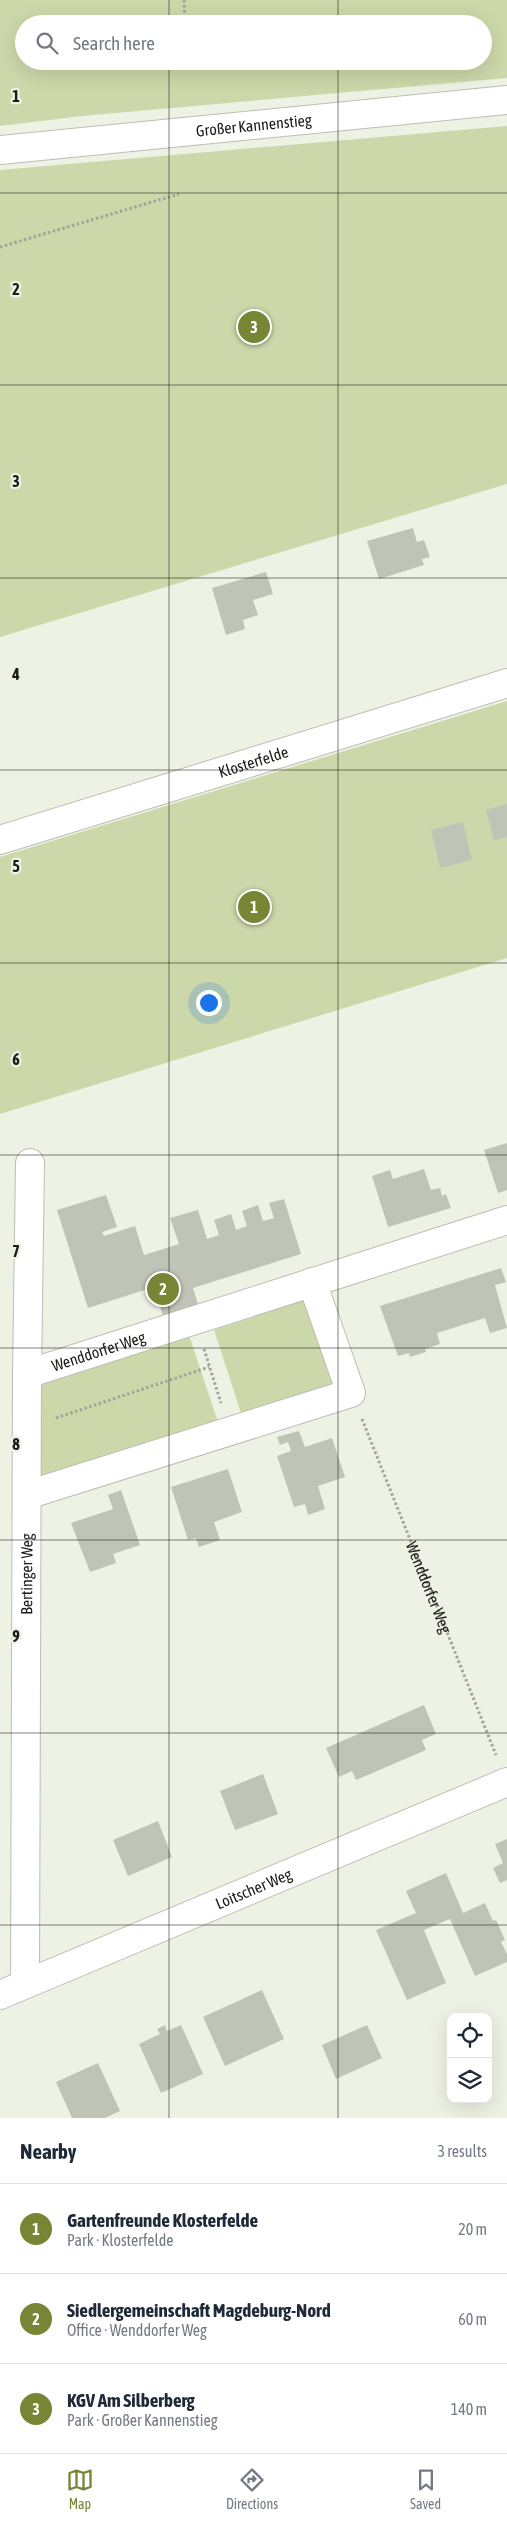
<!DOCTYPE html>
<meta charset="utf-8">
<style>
:root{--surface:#fff;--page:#f6f6f7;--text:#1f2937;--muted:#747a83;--line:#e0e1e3;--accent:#768635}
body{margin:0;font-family:"Asap Condensed",sans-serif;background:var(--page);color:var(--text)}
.controls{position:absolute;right:15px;bottom:15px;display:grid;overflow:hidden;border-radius:10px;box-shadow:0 5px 20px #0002}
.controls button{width:45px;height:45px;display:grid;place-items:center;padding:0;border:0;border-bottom:1px solid var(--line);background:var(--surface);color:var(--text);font:25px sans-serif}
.you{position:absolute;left:208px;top:1002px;width:18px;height:18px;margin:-12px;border:4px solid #fff;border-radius:50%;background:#1a73e8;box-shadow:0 0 0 8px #1a73e833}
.badge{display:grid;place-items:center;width:32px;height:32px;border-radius:50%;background:var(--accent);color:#fff;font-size:16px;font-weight:700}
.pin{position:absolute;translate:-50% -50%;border:2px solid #fff;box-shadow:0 1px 5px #0006}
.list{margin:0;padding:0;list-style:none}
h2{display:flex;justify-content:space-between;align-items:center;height:65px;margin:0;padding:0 20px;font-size:21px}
h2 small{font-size:16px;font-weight:400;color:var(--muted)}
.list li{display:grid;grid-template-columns:32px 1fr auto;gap:15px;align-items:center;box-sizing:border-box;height:90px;padding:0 20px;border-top:1px solid var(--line)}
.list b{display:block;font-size:19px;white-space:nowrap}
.list p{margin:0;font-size:16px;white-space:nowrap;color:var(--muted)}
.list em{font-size:16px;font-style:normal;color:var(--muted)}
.icon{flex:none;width:28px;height:28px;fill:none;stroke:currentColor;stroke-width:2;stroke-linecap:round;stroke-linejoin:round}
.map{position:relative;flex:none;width:507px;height:2118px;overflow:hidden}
.search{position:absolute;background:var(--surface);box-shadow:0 5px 20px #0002;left:15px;right:15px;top:15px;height:55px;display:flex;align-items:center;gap:12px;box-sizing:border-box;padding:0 18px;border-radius:28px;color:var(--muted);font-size:19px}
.sheet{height:335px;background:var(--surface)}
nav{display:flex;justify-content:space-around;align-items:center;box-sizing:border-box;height:70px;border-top:1px solid var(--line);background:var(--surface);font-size:14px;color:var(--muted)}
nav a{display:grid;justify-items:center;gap:2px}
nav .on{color:var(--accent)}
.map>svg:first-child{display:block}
.green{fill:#ccd8a9;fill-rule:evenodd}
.building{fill:#c0c4b7}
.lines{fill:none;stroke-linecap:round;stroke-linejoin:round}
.minor-casing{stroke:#bbbeb1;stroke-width:30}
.path{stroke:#a1a499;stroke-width:3;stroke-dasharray:2.5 2.5;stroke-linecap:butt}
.minor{stroke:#fff;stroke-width:28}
.grid{fill:none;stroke:#1a1b16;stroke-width:1;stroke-opacity:0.55}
.labels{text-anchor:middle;stroke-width:4.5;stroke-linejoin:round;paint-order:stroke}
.street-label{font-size:16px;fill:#1a1b16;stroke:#eef2e4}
.grid-label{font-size:16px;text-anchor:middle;font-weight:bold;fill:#1a1b16;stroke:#eef2e4;stroke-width:4.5;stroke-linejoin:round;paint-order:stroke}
</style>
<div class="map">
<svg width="507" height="2118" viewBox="0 0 507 2118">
<rect width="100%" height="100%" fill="#eef2e4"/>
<!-- green -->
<path class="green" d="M 0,0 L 507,0 L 507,78 L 82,116 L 0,126 ZM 24,24 L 483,24 L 483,61 L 24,61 Z
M 507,126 L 507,484 L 0,637 L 0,170 Z
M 507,701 L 507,958 L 0,1114 L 0,857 Z
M 308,1299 L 338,1387 L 243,1419 L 214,1330 Z
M 189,1335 L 220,1428 L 41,1487 L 40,1384 Z"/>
<!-- building -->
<path class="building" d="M 413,528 L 417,542 L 424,540 L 430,557 L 422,559 L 424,565 L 379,579 L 367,541 Z
M 266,572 L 273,594 L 253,600 L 258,615 L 243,620 L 245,629 L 226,635 L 212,588 Z
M 507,804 L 507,837 L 494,840 L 486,810 Z
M 463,822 L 472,860 L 440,868 L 431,830 Z
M 507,1143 L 507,1190 L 498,1193 L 484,1150 Z
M 424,1169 L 431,1190 L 440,1188 L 442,1196 L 446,1194 L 451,1208 L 388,1227 L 372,1176 L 390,1170 L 393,1179 Z
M 106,1195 L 117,1227 L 102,1232 L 104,1236 L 135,1226 L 144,1255 L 179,1244 L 170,1218 L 198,1210 L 207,1239 L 219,1235 L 214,1220 L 231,1214 L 236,1230 L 247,1226 L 242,1211 L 258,1205 L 263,1221 L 274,1218 L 269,1203 L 284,1199 L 301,1254 L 193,1288 L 198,1304 L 163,1316 L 154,1287 L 88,1308 L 57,1210 Z
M 501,1268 L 506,1282 L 495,1285 L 507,1328 L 490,1333 L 485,1318 L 437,1333 L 440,1344 L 425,1349 L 426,1352 L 410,1357 L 409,1353 L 398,1356 L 380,1306 Z
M 299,1431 L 305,1447 L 332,1438 L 345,1477 L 318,1486 L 325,1509 L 308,1515 L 305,1504 L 294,1507 L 277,1456 L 291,1451 L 288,1442 L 280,1445 L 277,1437 Z
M 228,1469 L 242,1512 L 214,1522 L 220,1540 L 199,1547 L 196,1538 L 188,1540 L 171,1487 Z
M 121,1490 L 140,1545 L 113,1554 L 116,1563 L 90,1572 L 71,1523 L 113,1509 L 108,1495 Z
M 424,1705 L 436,1734 L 422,1740 L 426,1750 L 356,1780 L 352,1771 L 339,1777 L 326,1748 Z
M 263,1774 L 278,1814 L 235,1830 L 220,1791 Z
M 158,1821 L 172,1857 L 128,1876 L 113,1840 Z
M 507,1839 L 507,1880 L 500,1883 L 493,1868 L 503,1863 L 495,1844 Z
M 446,1873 L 463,1913 L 485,1903 L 493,1921 L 496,1920 L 505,1940 L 501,1942 L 507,1954 L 507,1962 L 475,1976 L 450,1919 L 424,1930 L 446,1983 L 407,2000 L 376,1930 L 416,1913 L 406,1891 Z
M 262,1990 L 284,2039 L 225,2066 L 203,2017 Z
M 165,2025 L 167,2031 L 181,2025 L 203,2074 L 161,2093 L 139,2044 L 160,2034 L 157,2029 Z
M 367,2025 L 382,2058 L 336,2079 L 322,2045 Z
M 98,2063 L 120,2111 L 105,2118 L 72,2118 L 56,2082 Z"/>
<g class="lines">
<defs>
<g id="minor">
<path id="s2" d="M 0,150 L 507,100"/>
<path id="s3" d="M 0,840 L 507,683"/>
<path id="s4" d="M 27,1374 L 507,1220"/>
<path d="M 27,1495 L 351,1393 L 312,1282"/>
<path id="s5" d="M 25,1984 L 27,1374 L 30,1163"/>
<path id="s6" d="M 0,1995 L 507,1782"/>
</g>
</defs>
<!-- minor casing -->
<use href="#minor" class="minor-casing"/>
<!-- path -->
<g class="path">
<path d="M 184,0 L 185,24"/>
<path d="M 0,247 L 179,194"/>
<path d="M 204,1349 L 221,1403"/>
<path d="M 56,1418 L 209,1367"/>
<path id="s1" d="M 362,1419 L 496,1755"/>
</g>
<!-- minor -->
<use href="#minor" class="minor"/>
</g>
<!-- grid -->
<path class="grid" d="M 169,0 L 169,24M 338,0 L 338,24M 169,61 L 169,2118M 338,61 L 338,2118M 0,193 L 507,193M 0,385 L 507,385M 0,578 L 507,578M 0,770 L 507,770M 0,963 L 507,963M 0,1155 L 507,1155M 0,1348 L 507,1348M 0,1540 L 507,1540M 0,1733 L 507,1733M 0,1925 L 507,1925"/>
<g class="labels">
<!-- street labels -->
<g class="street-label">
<text dy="6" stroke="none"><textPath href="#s2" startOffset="255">Großer Kannenstieg</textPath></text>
<text dy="6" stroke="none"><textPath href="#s3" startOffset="265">Klosterfelde</textPath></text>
<text dy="6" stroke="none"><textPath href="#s4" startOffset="75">Wenddorfer Weg</textPath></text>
<text dy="6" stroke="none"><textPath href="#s5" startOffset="410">Bertinger Weg</textPath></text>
<text dy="6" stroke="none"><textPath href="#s1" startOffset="181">Wenddorfer Weg</textPath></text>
<text dy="6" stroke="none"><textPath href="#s6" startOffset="275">Loitscher Weg</textPath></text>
</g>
</g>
<g class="grid-label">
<text x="16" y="102">1</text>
<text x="16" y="295">2</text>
<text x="16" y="487">3</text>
<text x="16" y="680">4</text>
<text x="16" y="872">5</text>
<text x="16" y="1065">6</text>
<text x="16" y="1257">7</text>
<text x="16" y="1450">8</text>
<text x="16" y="1642">9</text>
</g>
</svg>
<div class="controls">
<button><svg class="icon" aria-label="locate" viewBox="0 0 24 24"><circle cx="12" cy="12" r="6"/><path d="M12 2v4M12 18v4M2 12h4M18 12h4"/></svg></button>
<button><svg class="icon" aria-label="layers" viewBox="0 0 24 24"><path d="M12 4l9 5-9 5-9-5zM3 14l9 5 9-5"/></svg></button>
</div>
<div class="you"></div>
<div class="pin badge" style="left:254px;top:907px">1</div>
<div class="pin badge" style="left:163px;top:1289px">2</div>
<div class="pin badge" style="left:254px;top:327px">3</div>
<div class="search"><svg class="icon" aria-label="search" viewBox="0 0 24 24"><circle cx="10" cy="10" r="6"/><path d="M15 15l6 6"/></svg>Search here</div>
</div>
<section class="sheet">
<h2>Nearby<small>3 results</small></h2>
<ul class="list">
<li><span class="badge">1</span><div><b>Gartenfreunde Klosterfelde</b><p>Park · Klosterfelde</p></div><em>20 m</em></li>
<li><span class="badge">2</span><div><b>Siedlergemeinschaft Magdeburg-Nord</b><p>Office · Wenddorfer Weg</p></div><em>60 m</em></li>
<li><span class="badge">3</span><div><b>KGV Am Silberberg</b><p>Park · Großer Kannenstieg</p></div><em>140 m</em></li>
</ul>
</section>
<nav>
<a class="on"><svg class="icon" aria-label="map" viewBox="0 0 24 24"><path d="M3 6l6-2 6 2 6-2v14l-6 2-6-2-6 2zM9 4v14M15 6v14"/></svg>Map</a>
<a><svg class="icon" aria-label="directions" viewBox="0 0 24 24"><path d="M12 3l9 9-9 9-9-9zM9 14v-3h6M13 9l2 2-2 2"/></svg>Directions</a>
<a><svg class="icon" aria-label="saved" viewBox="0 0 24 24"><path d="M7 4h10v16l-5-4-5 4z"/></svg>Saved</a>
</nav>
